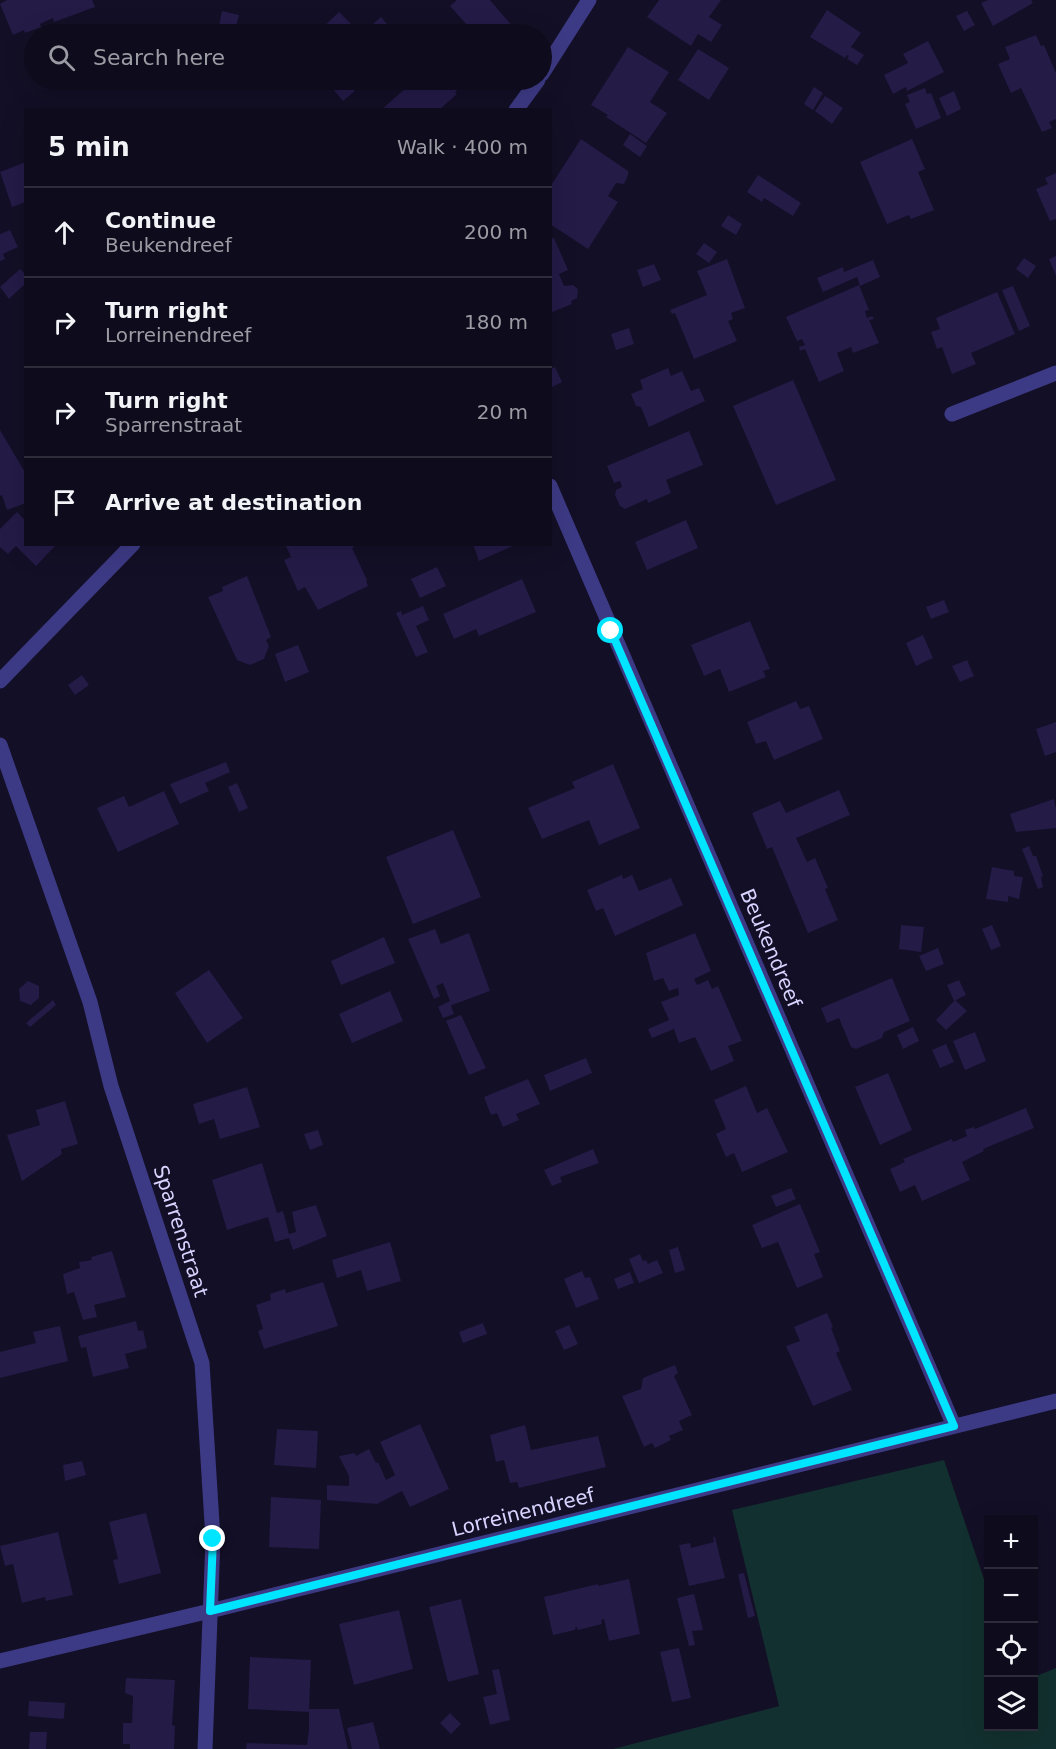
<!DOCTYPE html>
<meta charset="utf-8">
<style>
:root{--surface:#0e0b1c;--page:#1c1929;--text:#f1f3f6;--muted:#9b9ba3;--line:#2e2b3b}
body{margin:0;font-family:"DejaVu Sans",sans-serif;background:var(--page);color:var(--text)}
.controls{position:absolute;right:18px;bottom:18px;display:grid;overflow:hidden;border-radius:0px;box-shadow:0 6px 24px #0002}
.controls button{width:54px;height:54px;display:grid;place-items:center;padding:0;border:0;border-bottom:2px solid var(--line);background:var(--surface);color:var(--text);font:30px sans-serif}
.stop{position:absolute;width:18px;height:18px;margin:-14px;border:4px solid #00e5ff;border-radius:50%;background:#fff}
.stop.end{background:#00e5ff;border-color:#fff;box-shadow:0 2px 6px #0008}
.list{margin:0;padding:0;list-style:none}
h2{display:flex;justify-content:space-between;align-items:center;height:78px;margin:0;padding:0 24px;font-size:26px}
h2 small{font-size:20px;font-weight:400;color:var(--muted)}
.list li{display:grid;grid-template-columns:39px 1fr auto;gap:18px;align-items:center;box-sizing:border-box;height:90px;padding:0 24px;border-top:2px solid var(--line)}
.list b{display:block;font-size:22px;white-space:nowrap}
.list p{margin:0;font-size:20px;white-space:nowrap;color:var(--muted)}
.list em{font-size:20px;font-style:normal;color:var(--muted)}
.icon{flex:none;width:33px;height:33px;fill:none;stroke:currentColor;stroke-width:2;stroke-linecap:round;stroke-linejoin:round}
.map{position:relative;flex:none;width:1056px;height:1749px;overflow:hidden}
.search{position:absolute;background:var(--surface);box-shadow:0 6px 24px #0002;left:24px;top:24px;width:528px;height:66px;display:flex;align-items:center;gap:15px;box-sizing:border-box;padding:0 21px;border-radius:33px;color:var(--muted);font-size:22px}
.panel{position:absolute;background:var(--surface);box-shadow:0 6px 24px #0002;left:24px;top:108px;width:528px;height:438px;border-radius:0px}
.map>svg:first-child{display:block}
.green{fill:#12302f}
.building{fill:#241b47}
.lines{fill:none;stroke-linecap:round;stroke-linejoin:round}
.minor{stroke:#3d3a85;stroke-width:15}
.route{stroke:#00e5ff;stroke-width:8}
.labels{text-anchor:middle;stroke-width:4.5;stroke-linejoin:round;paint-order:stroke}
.street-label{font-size:20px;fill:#d9d4ff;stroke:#130f26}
</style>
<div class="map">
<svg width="1056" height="1749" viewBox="0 0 1056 1749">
<rect width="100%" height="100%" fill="#130f26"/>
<!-- green -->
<path class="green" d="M 944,1460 L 988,1591 L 988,1726 L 1034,1726 L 1034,1677 L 1056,1668 L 1056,1749 L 613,1749 L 779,1706 L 732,1510 Z"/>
<!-- building -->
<path class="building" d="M 7,0 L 92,0 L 95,7 L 54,22 L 53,18 L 40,24 L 41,27 L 25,33 L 24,30 L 13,35 L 0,4 Z
M 457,0 L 490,0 L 513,27 L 505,34 L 499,34 L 495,30 L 490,34 L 475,34 L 450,6 Z
M 659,0 L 721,0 L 709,17 L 722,25 L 711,42 L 698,34 L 691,46 L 647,17 Z
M 988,0 L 1031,0 L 1033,3 L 993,26 L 981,3 Z
M 827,10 L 861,33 L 851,47 L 864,55 L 857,65 L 847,59 L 849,56 L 847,55 L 845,58 L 810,37 Z
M 222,11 L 239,15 L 235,30 L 219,26 Z
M 967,11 L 975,25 L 964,31 L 956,16 Z
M 339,12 L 360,33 L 358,34 L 316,34 Z
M 381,17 L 395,34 L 368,34 L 365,31 Z
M 1036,35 L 1041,46 L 1044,45 L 1056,73 L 1056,119 L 1049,122 L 1052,128 L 1042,132 L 1021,88 L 1011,93 L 998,64 L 1010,59 L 1005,47 Z
M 928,41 L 944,72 L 907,91 L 906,87 L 893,94 L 884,75 L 908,63 L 903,54 Z
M 628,47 L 669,72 L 650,102 L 667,113 L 646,143 L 606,117 L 608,115 L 591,105 Z
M 698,49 L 729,68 L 709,100 L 678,80 Z
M 342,80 L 345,80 L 355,91 L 343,101 L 332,88 Z
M 415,80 L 462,80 L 465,83 L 455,92 L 457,94 L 439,110 L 381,110 Z
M 814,87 L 823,93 L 813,110 L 804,104 Z
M 925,88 L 927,94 L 931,93 L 941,118 L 916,129 L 905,104 L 910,102 L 907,95 Z
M 954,91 L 961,109 L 947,116 L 939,98 Z
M 825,96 L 843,108 L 832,124 L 815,111 Z
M 630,134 L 647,146 L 640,157 L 623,145 Z
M 581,139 L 628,171 L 628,175 L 624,184 L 616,183 L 608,196 L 618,202 L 588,249 L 550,224 L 550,187 Z
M 912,139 L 925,169 L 918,172 L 934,210 L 911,219 L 909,215 L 887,224 L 860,162 Z
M 26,162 L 26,202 L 12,207 L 0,172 Z
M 1056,173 L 1056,219 L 1050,221 L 1036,189 L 1048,184 L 1045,178 Z
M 758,175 L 801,203 L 793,216 L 764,198 L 762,202 L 747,192 Z
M 728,215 L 742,224 L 736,235 L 721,226 Z
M 10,230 L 18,247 L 3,254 L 5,259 L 0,261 L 0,234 Z
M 554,238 L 568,270 L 559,274 L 564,286 L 573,285 L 577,288 L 578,292 L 577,298 L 571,301 L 572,304 L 550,313 L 550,239 Z
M 704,243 L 717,252 L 709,263 L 696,254 Z
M 1056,256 L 1056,276 L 1049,259 Z
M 1024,258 L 1036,266 L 1028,278 L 1016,269 Z
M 727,259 L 745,308 L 731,313 L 733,319 L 728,321 L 737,341 L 694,359 L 675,313 L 672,314 L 670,310 L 707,295 L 697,271 Z
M 873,260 L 880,277 L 860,286 L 857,277 L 823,292 L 817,278 L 843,267 L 844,272 Z
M 654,264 L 661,280 L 643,287 L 637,270 Z
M 20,269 L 26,275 L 26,283 L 9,299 L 0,287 Z
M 859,285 L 869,310 L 865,311 L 867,318 L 872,316 L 874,319 L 869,320 L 879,343 L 853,353 L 851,347 L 837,353 L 844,371 L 819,382 L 805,349 L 800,351 L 799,347 L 805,345 L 802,339 L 797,341 L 786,317 Z
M 1013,286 L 1030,326 L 1019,331 L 1002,290 Z
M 997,292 L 1015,334 L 971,353 L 976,364 L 952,374 L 942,347 L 937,349 L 931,332 L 940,329 L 936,318 Z
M 629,328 L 634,344 L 616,350 L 611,334 Z
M 555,367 L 562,382 L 550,388 L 550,369 Z
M 668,368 L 671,376 L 682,371 L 691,391 L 699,388 L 705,401 L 649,427 L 641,407 L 636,406 L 631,394 L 643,389 L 640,380 Z
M 793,380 L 836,480 L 776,505 L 733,406 Z
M 0,430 L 26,474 L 26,503 L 7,510 L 2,495 L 0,496 Z
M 689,431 L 703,465 L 666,480 L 671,493 L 648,503 L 647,499 L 625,509 L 620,506 L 615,495 L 616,490 L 622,487 L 620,481 L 614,483 L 607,466 Z
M 17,512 L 26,521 L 26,544 L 57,544 L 36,566 L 16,546 L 8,554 L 0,547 L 0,529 Z
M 686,520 L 698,548 L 647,570 L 635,542 Z
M 285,544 L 352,544 L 354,547 L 352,548 L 367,580 L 366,581 L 368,586 L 318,610 L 305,587 L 298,591 L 284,560 L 291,557 Z
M 473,544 L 517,544 L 479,561 Z
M 437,567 L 446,586 L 420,598 L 411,579 Z
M 247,576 L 271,637 L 266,640 L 269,646 L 264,659 L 250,665 L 237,660 L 208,597 L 223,591 L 222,587 Z
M 522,579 L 536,612 L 479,636 L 476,629 L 454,639 L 443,614 Z
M 944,600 L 949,612 L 931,619 L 926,607 Z
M 423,606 L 429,620 L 416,626 L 428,652 L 416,657 L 396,613 L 401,611 L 402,615 Z
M 750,621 L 770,669 L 763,671 L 766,677 L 729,692 L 720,669 L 704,676 L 691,645 Z
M 923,635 L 933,658 L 916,666 L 906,643 Z
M 298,645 L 309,672 L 285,682 L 275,654 Z
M 967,660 L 974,676 L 960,682 L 952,666 Z
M 82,675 L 89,685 L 75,695 L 68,685 Z
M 796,701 L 800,709 L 809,706 L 823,739 L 774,760 L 766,741 L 756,744 L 747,722 Z
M 1056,722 L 1056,752 L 1045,756 L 1036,729 Z
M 226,762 L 230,772 L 205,783 L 209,791 L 180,804 L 170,784 Z
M 613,764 L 640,828 L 599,845 L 589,820 L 542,839 L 528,808 L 575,788 L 572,782 Z
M 237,783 L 248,808 L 239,812 L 228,787 Z
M 839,790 L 850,815 L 796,838 L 807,862 L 815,858 L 828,888 L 825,889 L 838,920 L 808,933 L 772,847 L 767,849 L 752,813 L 780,801 L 786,813 Z
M 164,791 L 179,824 L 118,852 L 97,808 L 124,796 L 129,807 Z
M 1054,799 L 1056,809 L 1056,828 L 1016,832 L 1010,814 Z
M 453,830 L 481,897 L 413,924 L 386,857 Z
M 1029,846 L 1033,856 L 1036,856 L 1043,876 L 1041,877 L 1043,887 L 1038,889 L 1022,849 Z
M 992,867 L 1014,871 L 1014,876 L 1023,877 L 1019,899 L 1008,896 L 1008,902 L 986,899 Z
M 622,875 L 623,879 L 632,875 L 639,891 L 671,878 L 683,905 L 615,936 L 603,908 L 596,911 L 587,890 Z
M 901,925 L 924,927 L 921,952 L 899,949 Z
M 992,925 L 1001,946 L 991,950 L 982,929 Z
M 435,929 L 441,944 L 469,933 L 490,991 L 452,1005 L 451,1006 L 454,1014 L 443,1018 L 438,1007 L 450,1001 L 443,983 L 436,986 L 440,996 L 434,999 L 408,939 Z
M 695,933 L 711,971 L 694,979 L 697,985 L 708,980 L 712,989 L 718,986 L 742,1041 L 728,1046 L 734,1061 L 711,1071 L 695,1037 L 679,1043 L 674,1029 L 652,1038 L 648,1029 L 669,1020 L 661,1002 L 679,995 L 678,988 L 669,991 L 663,978 L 654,981 L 646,953 Z
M 384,937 L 395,963 L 341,985 L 331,961 Z
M 938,948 L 944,964 L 926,971 L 919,956 Z
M 209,970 L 243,1018 L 207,1043 L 175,993 Z
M 892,978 L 910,1021 L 884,1032 L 882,1038 L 856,1049 L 851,1047 L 839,1018 L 827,1023 L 821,1008 Z
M 959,980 L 966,995 L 954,1001 L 947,985 Z
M 28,981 L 39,986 L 39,998 L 31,1005 L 20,1001 L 19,989 Z
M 390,991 L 403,1021 L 352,1043 L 339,1014 Z
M 53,1000 L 56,1005 L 30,1027 L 26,1023 Z
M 955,1000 L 967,1011 L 946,1030 L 936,1020 Z
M 461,1015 L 486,1068 L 469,1075 L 446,1021 Z
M 913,1027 L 919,1041 L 903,1049 L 897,1035 Z
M 975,1032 L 986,1061 L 965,1070 L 953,1041 Z
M 946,1044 L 954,1062 L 940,1068 L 932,1050 Z
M 586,1058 L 592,1073 L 550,1091 L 544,1075 Z
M 888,1073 L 912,1130 L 880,1145 L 855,1087 Z
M 528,1079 L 540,1104 L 516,1114 L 519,1120 L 503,1127 L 497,1113 L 491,1115 L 484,1097 Z
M 746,1086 L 757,1113 L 767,1108 L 788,1152 L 742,1172 L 734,1153 L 726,1157 L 716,1134 L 726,1129 L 714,1100 Z
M 247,1087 L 260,1127 L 220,1139 L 214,1119 L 199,1124 L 193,1104 Z
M 65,1101 L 78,1144 L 61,1149 L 62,1154 L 22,1181 L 7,1135 L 40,1125 L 36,1110 Z
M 1026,1108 L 1034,1128 L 983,1149 L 984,1151 L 962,1162 L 970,1180 L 922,1201 L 915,1185 L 900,1192 L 890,1169 L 905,1162 L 903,1159 L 952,1139 L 953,1142 L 967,1136 L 965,1130 L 974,1127 L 975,1129 Z
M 318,1130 L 323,1145 L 310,1150 L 304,1134 Z
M 593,1149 L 599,1163 L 560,1177 L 562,1182 L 552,1186 L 544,1170 Z
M 262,1163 L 277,1213 L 283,1211 L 289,1234 L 296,1232 L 292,1212 L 316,1205 L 327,1236 L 293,1250 L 289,1238 L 275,1242 L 268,1217 L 227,1230 L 212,1180 Z
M 791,1188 L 796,1199 L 776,1207 L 771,1196 Z
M 800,1204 L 820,1252 L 814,1254 L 823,1277 L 797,1288 L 778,1242 L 762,1248 L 752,1225 Z
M 390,1242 L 401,1281 L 367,1291 L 361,1270 L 337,1278 L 332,1260 Z
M 678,1247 L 685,1270 L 675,1273 L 669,1250 Z
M 112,1251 L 126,1297 L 94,1305 L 97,1317 L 83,1320 L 74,1292 L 67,1294 L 63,1274 L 80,1268 L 79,1262 L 92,1260 L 91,1257 Z
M 640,1254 L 643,1261 L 646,1260 L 648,1264 L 657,1260 L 663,1273 L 639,1283 L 629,1259 Z
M 582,1271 L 585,1278 L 590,1277 L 599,1299 L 576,1308 L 564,1279 Z
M 630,1272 L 634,1283 L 618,1289 L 614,1279 Z
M 323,1282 L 338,1326 L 264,1349 L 258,1331 L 263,1329 L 256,1305 L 271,1300 L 270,1294 L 285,1289 L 286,1293 Z
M 827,1313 L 833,1327 L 831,1328 L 840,1351 L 836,1353 L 852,1390 L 813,1406 L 786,1346 L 800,1341 L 794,1327 Z
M 136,1321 L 138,1331 L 143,1330 L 147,1348 L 125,1354 L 129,1368 L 93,1377 L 86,1347 L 81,1348 L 78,1336 Z
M 483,1323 L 487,1334 L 463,1343 L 459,1332 Z
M 569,1325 L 578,1344 L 564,1350 L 555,1331 Z
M 60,1326 L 68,1361 L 0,1378 L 0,1352 L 36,1343 L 33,1332 Z
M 675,1365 L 678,1373 L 674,1376 L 692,1415 L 679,1421 L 683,1430 L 669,1436 L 671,1440 L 655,1448 L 652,1443 L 644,1447 L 622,1396 L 641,1389 L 643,1378 Z
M 420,1424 L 449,1489 L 410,1507 L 402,1491 L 377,1504 L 327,1500 L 327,1485 L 349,1486 L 349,1476 L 339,1456 L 355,1453 L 356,1456 L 369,1449 L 376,1463 L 378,1462 L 386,1480 L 395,1475 L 380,1442 Z
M 525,1425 L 531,1450 L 598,1436 L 606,1467 L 519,1488 L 517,1482 L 510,1483 L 504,1460 L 496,1462 L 490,1435 Z
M 277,1429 L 318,1431 L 316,1468 L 274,1465 Z
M 82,1461 L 86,1475 L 65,1481 L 63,1465 Z
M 271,1497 L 321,1500 L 319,1549 L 269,1547 Z
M 146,1513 L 161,1573 L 119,1584 L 113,1560 L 118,1559 L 109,1522 Z
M 58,1532 L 73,1595 L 46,1601 L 45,1597 L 22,1603 L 13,1564 L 5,1566 L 0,1546 Z
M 713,1537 L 715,1537 L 725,1578 L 689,1586 L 679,1545 L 690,1543 L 691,1548 L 714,1542 Z
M 744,1573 L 755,1616 L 748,1618 L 738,1574 Z
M 629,1579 L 640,1634 L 609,1641 L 604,1619 L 601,1620 L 602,1624 L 578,1630 L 576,1626 L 575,1630 L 553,1635 L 544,1597 L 598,1584 L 598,1586 Z
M 694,1594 L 703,1630 L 692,1631 L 695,1645 L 689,1646 L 677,1598 Z
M 461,1599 L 479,1674 L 448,1682 L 429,1607 Z
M 399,1610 L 413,1669 L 354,1685 L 339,1624 Z
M 679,1648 L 691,1698 L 672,1702 L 660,1652 Z
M 250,1657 L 311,1660 L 309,1709 L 339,1709 L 348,1749 L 246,1749 L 247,1743 L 307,1745 L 309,1729 L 309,1712 L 248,1709 Z
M 499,1669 L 510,1720 L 490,1725 L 483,1697 L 497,1694 L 492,1670 Z
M 126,1678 L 175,1680 L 172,1725 L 175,1726 L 174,1749 L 130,1749 L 130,1744 L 123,1744 L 123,1723 L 132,1723 L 133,1696 L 125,1693 Z
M 29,1701 L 65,1703 L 64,1717 L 63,1719 L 28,1716 Z
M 450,1713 L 461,1724 L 451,1734 L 440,1723 Z
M 373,1722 L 380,1749 L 352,1749 L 347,1728 Z
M 30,1732 L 47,1732 L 46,1749 L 29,1749 Z"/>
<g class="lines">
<!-- minor -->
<path class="minor" d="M 542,74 L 589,0
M 516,110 L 538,80
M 952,414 L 1056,373
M 550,486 L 954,1426
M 0,681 L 133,544
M 0,745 L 90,1002 L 111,1086 L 202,1363 L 213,1539 L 205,1749
M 0,1661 L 210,1611 L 1056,1401"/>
</g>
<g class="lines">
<!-- route -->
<path class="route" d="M 213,1539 L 210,1611 L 954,1426 L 611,631"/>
</g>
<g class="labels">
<!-- street labels -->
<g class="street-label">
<text transform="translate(771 948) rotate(67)" y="7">Beukendreef</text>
<text transform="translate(181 1231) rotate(72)" y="7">Sparrenstraat</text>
<text transform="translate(523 1512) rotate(-14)" y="7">Lorreinendreef</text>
</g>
</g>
</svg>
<div class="controls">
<button>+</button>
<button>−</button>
<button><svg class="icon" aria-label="locate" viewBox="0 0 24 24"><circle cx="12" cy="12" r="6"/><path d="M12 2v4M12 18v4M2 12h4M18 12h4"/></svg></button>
<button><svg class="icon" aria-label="layers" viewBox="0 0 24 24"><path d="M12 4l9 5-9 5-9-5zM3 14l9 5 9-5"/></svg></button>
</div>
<div class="stop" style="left:611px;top:631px"></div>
<div class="stop end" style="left:213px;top:1539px"></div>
<div class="search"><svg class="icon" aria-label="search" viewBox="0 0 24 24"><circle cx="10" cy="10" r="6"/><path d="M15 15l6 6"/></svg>Search here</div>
<section class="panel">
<h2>5 min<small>Walk · 400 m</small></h2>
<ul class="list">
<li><svg class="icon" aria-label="ahead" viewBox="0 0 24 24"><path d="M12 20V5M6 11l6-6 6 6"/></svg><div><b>Continue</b><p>Beukendreef</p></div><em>200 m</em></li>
<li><svg class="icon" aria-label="right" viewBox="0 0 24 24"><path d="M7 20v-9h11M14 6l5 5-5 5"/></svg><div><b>Turn right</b><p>Lorreinendreef</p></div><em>180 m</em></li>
<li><svg class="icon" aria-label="right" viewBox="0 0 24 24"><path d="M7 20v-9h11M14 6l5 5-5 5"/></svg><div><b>Turn right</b><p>Sparrenstraat</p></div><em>20 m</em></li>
<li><svg class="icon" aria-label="arrive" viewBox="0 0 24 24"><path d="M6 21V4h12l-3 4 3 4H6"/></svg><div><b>Arrive at destination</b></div></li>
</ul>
</section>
</div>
